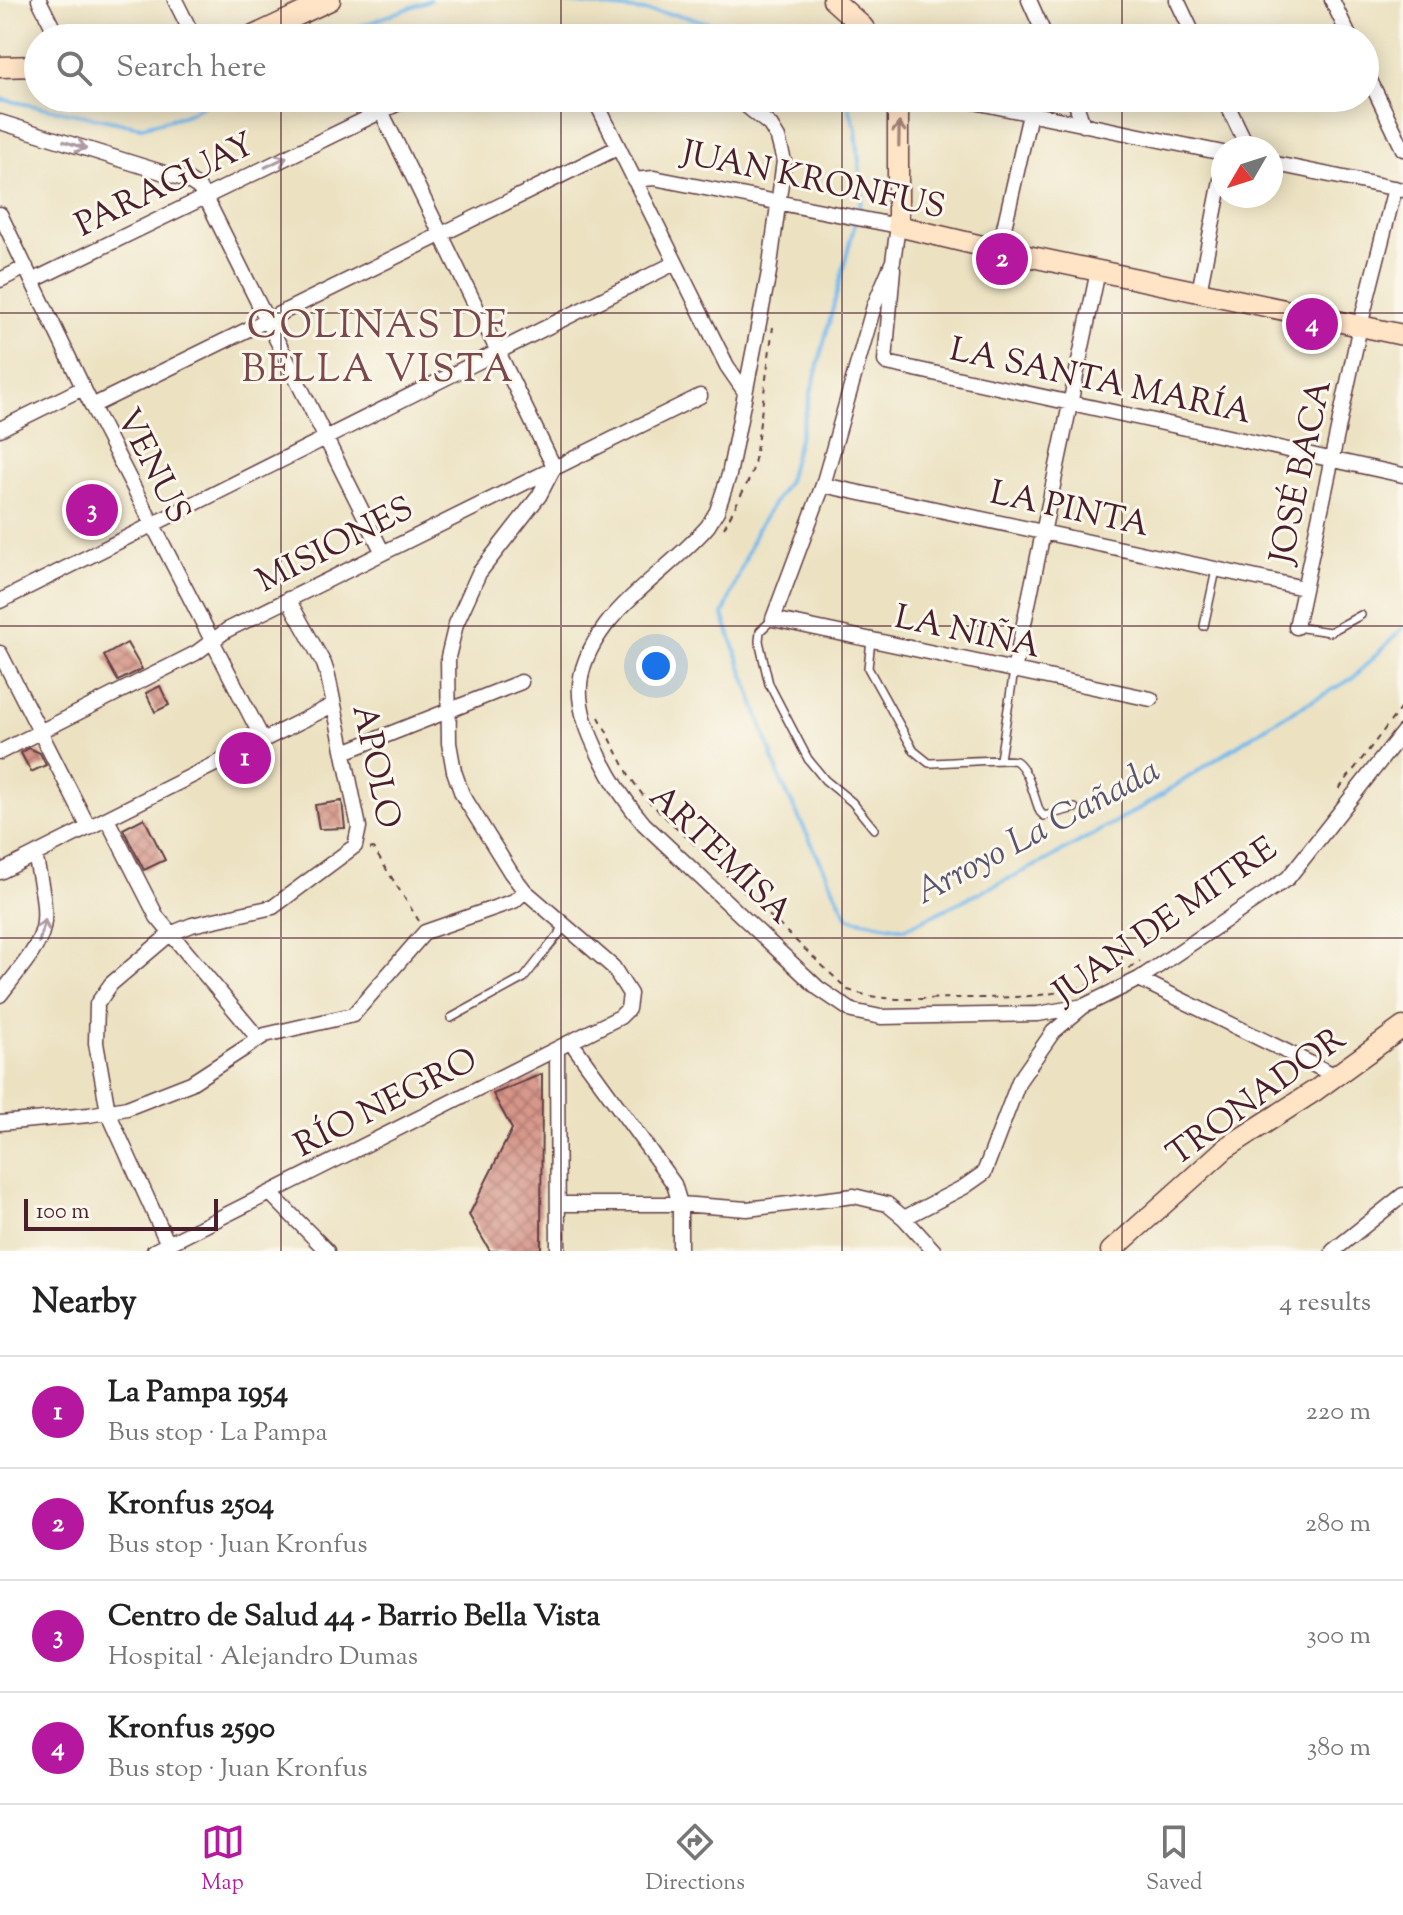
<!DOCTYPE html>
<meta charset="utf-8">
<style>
:root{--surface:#fff;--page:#f6f6f6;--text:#222;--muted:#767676;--line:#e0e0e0;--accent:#b5179e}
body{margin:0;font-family:"Sorts Mill Goudy",serif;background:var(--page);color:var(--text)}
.compass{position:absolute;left:1211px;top:136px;width:72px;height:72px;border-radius:50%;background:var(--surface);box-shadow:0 4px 20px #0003;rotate:231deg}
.scale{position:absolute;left:24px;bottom:20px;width:194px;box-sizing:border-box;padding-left:8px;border:4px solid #4a1f2b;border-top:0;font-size:22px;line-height:28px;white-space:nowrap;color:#4a1f2b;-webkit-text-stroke:6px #fbf7ec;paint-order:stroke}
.you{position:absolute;left:656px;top:666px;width:28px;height:28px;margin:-20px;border:6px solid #fff;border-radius:50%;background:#1a73e8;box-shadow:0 0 0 12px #1a73e833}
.badge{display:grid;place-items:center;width:52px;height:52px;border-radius:50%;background:var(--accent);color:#fff;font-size:26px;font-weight:700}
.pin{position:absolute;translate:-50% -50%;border:4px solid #fff;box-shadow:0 2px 8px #0006}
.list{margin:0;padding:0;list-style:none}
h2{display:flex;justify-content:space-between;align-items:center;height:104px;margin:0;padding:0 32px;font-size:34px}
h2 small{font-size:26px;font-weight:400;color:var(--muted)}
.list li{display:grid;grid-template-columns:52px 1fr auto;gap:24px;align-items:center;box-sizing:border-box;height:112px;padding:0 32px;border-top:2px solid var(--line)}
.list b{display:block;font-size:30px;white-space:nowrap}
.list p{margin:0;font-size:26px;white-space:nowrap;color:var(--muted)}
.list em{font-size:26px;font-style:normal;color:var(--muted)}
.icon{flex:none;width:44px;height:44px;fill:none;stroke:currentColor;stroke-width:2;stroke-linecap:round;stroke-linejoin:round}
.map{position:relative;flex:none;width:1403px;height:1251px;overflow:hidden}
.search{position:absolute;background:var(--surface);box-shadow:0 4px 20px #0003;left:24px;right:24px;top:24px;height:88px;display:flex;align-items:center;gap:20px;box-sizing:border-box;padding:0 28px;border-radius:44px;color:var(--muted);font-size:30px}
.sheet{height:552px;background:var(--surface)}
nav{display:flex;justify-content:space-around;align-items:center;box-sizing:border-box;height:112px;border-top:2px solid var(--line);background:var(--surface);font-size:22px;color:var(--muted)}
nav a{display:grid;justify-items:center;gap:4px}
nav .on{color:var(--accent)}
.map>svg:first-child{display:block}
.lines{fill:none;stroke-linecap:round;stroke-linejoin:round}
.stream{stroke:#74b9eb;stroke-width:4}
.building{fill:url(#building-cross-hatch)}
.lane-casing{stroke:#623c42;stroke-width:10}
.street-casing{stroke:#623c42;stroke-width:17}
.secondary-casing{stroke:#623c42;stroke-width:23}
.path{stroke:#623c42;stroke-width:2;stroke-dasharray:6 6;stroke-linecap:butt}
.lane{stroke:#fff;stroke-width:7}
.street{stroke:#fff;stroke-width:14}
.secondary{stroke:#ffe4c6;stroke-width:20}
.oneway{stroke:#a48278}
.oneway2{stroke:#ae9aa0}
.grid{fill:none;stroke:#4a1f2b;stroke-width:2;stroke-opacity:0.55}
.labels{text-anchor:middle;stroke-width:6;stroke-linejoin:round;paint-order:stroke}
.street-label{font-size:34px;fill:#4a1f2b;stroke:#fbf7ec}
.water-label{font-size:36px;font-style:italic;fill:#59556e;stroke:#fbf7ec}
.quarter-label{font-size:38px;letter-spacing:2px;fill:#7b484b;stroke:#fbf7ec}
</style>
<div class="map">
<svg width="1403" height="1251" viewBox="0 0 1403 1251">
<defs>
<pattern id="building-cross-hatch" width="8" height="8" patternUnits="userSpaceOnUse" patternTransform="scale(2)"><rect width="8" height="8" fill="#d69487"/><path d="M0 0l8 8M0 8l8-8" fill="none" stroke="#b0786f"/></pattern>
</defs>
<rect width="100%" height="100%" fill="#fbf7ec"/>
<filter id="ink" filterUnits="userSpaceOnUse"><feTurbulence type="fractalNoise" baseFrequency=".0125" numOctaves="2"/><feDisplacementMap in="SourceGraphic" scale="16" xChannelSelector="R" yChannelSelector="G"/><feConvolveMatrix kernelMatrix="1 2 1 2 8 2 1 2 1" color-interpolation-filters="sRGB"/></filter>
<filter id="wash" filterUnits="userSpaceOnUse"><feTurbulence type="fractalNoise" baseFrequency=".006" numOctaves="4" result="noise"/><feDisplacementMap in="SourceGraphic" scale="32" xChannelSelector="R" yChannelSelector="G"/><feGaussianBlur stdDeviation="1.8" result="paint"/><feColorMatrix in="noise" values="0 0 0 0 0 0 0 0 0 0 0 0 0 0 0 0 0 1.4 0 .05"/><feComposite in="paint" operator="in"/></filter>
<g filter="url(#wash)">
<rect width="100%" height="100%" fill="#ece2c2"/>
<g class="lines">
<!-- stream -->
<path class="stream" d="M 545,0 L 679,15 L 768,38
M 329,38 L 430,0
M 846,98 L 856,129 L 862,196 L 788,481 L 756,531 L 723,615 L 781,781 L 848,918 L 904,929 L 1043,862 L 1144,806 L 1272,723 L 1353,678 L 1403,628
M 0,99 L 141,127 L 186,115 L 218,98"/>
</g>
<g id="blocks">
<!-- building -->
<path class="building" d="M 127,643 L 142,669 L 118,681 L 104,656 Z
M 160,686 L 169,705 L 155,712 L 146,693 Z
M 29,748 L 40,753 L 46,765 L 31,772 L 21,753 Z
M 342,801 L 345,828 L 319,829 L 315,805 Z
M 144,818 L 165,860 L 144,870 L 123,829 Z
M 542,1074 L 541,1251 L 490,1251 L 469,1215 L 512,1129 L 493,1094 Z"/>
</g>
</g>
<g filter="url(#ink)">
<use href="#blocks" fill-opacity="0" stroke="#623c42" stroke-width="2"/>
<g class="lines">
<defs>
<path id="lane" d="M 773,619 L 760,631 L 759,641 L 769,684 L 808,759 L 825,780 L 852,802 L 874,829
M 1204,626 L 1216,570
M 1296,627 L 1330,632 L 1361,615
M 871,640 L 868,668 L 914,751 L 929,763 C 941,763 1011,758 1016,761 C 1029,770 1034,798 1040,812 L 1044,816 L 1075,808
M 1000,759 L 1014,671
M 451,1018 L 524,978 L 565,926"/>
<path id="street" d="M 39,0 L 58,38
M 175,0 L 194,38
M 1029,0 L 1046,38
M 1177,0 L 1195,38
M 1332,0 L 1350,38
M 1365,70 L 1403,149
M 594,98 L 727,366 L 745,392
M 732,98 L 744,104 L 770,125 L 778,138 L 784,161 L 769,272 L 729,475 L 717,511 L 708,526 C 677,562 635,588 606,625 C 569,674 575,706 600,757 C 612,781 626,803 644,824 L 818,988 L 852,1011 L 881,1017 L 1038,1014 L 1084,1006
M 955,98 L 1223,153
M 1074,98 L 1083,125
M 1224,98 L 1248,148
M 381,111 L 554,467
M 0,122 L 187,180 L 198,187 L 205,196 L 382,551
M 1271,163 L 1403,190
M 634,180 L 654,178 L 898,226 L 893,261 L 874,306 L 823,485 L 773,619 L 1151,699
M 0,214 L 92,406 L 263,740
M 999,250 L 1030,114
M 893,269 L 885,361 L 887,363 L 1403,475
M 0,280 L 26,267
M 32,281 L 409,98
M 1199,292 L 1223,170
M 92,406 L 617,148
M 0,429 L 83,388
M 823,485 L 1304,588
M 0,601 L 675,263
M 1296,627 L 1360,326 L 1395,188
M 0,653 L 89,828
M 1014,671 L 1098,271
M 0,752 L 196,653 L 227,630 L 700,396
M 344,752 L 521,682
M 107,819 L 157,917 L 258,1038
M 0,872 L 333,705
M 1139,979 L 1336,1076
M 0,995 C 49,932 52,934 35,855
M 571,1042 L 674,1184 L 680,1204 L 680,1251
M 557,1049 L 558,1251
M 0,1123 L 89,1115 L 127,1108 L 191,1083 L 265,1035 L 353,1015 L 425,932 L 514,901 L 525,891
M 270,1193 L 327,1251
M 558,1204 L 680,1204 L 747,1209 L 854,1196 L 887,1204 L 904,1218 L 934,1251
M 904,1218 L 964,1187 L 984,1173 L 1019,1081 L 1053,1032 L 1084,1006 L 1139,979 L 1288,878 L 1403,732
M 168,1244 L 108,1112 L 96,1043 L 97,1004 L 111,984 L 170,934 L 192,925 L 273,907 L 355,846 L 359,827 L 328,676 L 324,664 L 288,599
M 154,1251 L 620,1017 L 628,1009 L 630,994 L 613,967 L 525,891 L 511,873 L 462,794 L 454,771 L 449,743 L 448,657 L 456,624 L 479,573 L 539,496 L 554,467
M 1333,1251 L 1403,1195"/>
<path id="secondary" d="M 833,0 L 862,26 L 871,38
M 249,38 L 330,0
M 0,67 L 38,66
M 898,98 L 898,226 L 999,250 L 1403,335
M 1111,1251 L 1226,1148 L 1316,1090 L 1403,1027"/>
</defs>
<!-- lane casing -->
<use href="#lane" class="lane-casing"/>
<!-- street casing -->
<use href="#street" class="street-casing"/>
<!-- secondary casing -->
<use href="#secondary" class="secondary-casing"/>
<!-- path -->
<path class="path" d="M 724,528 L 751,476 L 755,459 L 773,327
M 599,717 L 630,777 L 644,797 L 848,990 C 882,1002 917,999 952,998 C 1005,998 1055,999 1105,979
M 1339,789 L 1403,705
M 370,849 L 373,848 L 419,921
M 1129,968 L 1140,961"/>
<!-- lane -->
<use href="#lane" class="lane"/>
<!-- street -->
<use href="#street" class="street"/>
<!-- secondary -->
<use href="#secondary" class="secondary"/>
</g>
<!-- one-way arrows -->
<defs><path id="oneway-shaft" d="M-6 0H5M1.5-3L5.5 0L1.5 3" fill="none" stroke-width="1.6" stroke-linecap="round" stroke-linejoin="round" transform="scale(2)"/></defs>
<use class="oneway" href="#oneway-shaft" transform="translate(899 134) rotate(-89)"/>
<g class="oneway2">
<use href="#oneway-shaft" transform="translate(75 145) rotate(18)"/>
<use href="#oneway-shaft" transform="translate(276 162) rotate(-26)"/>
<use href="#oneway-shaft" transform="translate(42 931) rotate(-75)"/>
</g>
</g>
<!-- grid -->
<path class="grid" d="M 281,0 L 281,38M 561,0 L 561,38M 842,0 L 842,38M 1122,0 L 1122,38M 281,98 L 281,1251M 561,98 L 561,1251M 842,98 L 842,1251M 1122,98 L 1122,1251M 0,313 L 1403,313M 0,626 L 1403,626M 0,938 L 1403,938"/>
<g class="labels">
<!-- street labels -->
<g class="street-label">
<text transform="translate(814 178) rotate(12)" y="12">JUAN KRONFUS</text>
<text transform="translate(164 183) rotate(-26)" y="12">PARAGUAY</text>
<text transform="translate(1101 379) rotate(12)" y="12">LA SANTA MARÍA</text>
<text transform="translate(155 465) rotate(63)" y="12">VENUS</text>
<text transform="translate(1299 471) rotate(-78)" y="12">JOSÉ BACA</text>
<text transform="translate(1070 507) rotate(12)" y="12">LA PINTA</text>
<text transform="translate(334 543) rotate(-27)" y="12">MISIONES</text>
<text transform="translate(968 630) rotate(12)" y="12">LA NIÑA</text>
<text transform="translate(378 766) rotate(78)" y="12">APOLO</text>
<text transform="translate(722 853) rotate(44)" y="12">ARTEMISA</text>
<text transform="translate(1164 919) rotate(-35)" y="12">JUAN DE MITRE</text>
<text transform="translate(1255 1095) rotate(-36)" y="12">TRONADOR</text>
<text transform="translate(385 1101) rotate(-27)" y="12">RÍO NEGRO</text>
</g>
<!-- water labels -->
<g class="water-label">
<text transform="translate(1036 829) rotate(-28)" y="13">Arroyo La Cañada</text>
</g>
<!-- quarter labels -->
<g class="quarter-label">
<text x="378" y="337">COLINAS DE<tspan x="378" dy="44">BELLA VISTA</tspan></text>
</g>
</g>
</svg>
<svg class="compass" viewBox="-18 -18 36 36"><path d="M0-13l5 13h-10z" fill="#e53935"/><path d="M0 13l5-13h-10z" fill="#767676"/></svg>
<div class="scale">100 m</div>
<div class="you"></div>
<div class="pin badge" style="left:245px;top:758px">1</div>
<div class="pin badge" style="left:1002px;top:259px">2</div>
<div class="pin badge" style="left:92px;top:510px">3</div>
<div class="pin badge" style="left:1312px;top:324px">4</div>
<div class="search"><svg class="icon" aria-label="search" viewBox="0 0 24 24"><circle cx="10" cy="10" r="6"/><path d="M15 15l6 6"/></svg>Search here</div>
</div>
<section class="sheet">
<h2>Nearby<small>4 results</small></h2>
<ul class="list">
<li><span class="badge">1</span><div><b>La Pampa 1954</b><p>Bus stop · La Pampa</p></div><em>220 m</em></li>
<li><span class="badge">2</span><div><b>Kronfus 2504</b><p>Bus stop · Juan Kronfus</p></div><em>280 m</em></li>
<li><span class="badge">3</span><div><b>Centro de Salud 44 - Barrio Bella Vista</b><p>Hospital · Alejandro Dumas</p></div><em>300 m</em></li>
<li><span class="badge">4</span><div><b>Kronfus 2590</b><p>Bus stop · Juan Kronfus</p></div><em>380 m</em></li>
</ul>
</section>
<nav>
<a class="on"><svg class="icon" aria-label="map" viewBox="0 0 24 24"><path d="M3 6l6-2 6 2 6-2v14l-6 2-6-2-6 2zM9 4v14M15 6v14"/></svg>Map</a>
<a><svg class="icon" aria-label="directions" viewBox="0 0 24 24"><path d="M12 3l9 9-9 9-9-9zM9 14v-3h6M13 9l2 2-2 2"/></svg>Directions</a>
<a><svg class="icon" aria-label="saved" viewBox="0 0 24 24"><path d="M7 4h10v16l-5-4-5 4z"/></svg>Saved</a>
</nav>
